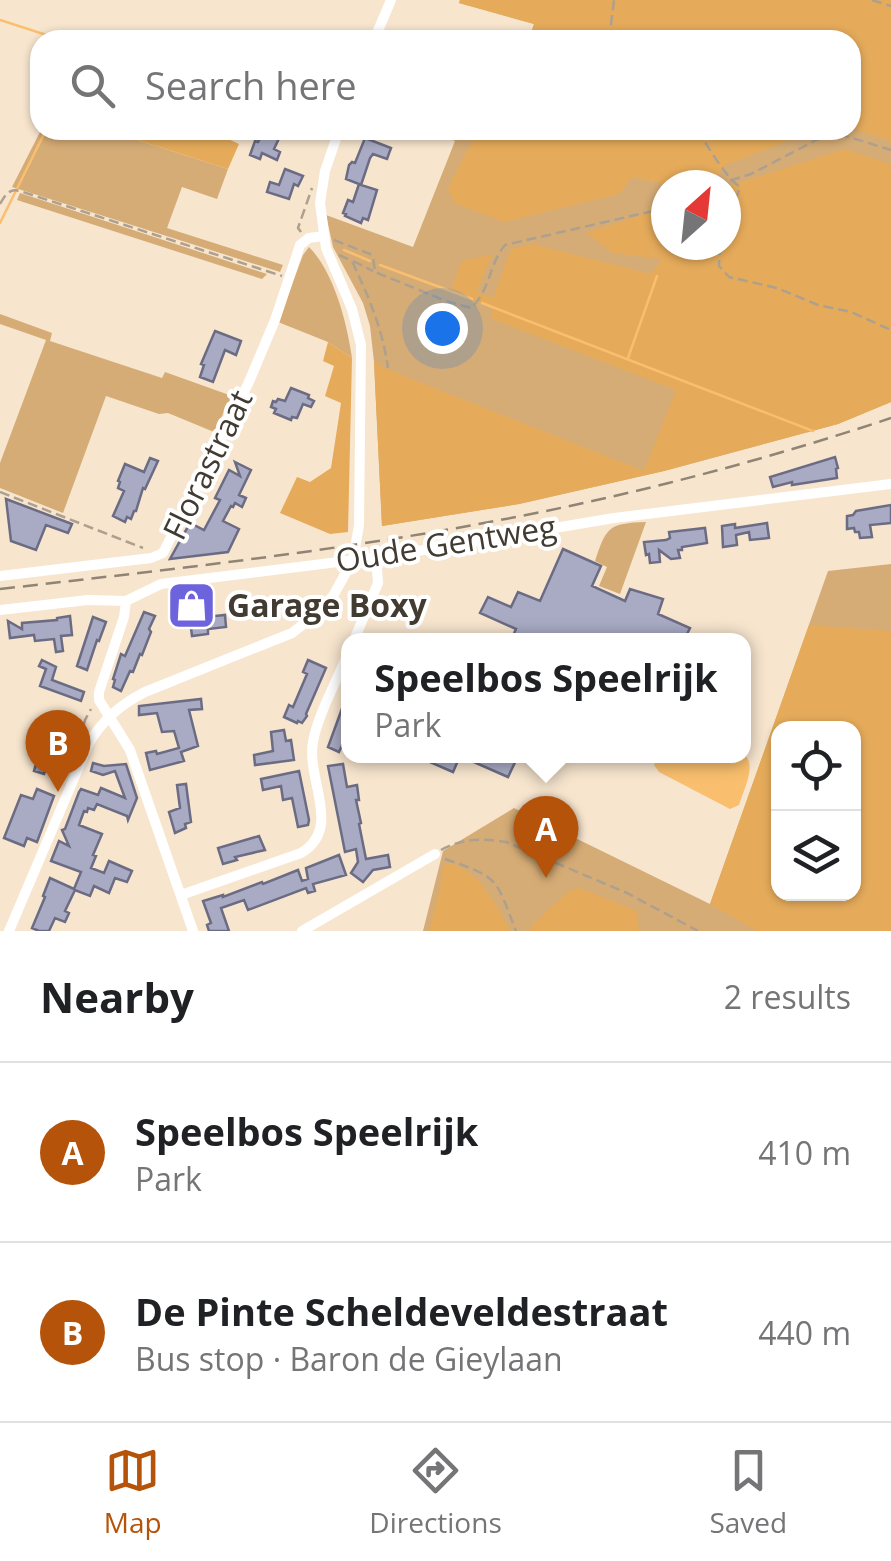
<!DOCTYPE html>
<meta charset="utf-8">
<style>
:root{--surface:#fff;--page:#f2f2f2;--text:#202124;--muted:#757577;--line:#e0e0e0;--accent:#b45309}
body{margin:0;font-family:"Open Sans",sans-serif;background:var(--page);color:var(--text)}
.controls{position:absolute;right:30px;bottom:30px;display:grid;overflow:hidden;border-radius:20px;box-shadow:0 2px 8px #0004}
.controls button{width:90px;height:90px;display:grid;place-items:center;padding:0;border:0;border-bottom:2px solid var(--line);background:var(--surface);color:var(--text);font:50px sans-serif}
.compass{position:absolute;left:651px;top:170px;width:90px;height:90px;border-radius:50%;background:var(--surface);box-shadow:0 2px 8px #0004;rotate:27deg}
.you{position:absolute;left:442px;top:328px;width:35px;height:35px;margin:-25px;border:8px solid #fff;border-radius:50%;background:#1a73e8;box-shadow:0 0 0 15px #1a73e833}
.badge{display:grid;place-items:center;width:65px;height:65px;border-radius:50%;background:var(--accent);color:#fff;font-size:32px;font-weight:700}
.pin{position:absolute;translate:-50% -82px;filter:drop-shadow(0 2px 5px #0008)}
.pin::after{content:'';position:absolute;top:52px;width:35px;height:30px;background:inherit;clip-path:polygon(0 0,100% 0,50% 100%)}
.popup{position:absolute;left:341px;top:633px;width:410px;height:130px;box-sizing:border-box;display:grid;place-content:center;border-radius:20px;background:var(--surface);filter:drop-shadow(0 2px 8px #0005);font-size:32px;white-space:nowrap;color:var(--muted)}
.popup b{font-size:38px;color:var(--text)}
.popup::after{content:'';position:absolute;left:50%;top:100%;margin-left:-20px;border:20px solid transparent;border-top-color:var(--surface)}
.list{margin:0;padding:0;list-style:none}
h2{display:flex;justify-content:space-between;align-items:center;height:130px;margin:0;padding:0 40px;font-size:42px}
h2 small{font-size:32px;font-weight:400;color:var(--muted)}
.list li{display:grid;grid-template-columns:65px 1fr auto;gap:30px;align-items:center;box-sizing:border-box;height:180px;padding:0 40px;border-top:2px solid var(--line)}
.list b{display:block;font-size:38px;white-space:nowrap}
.list p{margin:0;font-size:32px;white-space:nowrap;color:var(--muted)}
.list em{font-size:32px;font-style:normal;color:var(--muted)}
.icon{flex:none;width:55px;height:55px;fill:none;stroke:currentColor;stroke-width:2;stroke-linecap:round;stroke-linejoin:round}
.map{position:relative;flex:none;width:891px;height:931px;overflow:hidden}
.search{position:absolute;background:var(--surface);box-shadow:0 2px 8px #0004;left:30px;right:30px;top:30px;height:110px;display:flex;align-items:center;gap:25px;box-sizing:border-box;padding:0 35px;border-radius:30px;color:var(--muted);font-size:38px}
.sheet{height:490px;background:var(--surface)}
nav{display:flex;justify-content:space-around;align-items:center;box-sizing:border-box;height:140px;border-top:2px solid var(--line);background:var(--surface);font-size:28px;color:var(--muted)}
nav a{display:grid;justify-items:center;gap:5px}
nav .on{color:var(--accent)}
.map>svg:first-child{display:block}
.green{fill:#d5ac76;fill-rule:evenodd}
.forest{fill:#e5ab5b;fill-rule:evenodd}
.water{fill:#f9bf6e}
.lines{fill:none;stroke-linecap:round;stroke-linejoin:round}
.stream{stroke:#f9bf6e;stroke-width:2.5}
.building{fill:#a9abc4;stroke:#6b6c83;stroke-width:2.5}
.path{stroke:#ada08e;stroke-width:2.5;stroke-dasharray:10 5;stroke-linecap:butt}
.minor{stroke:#fff;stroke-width:10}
.rail{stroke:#908475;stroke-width:2.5;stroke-dasharray:15 8;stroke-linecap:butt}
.labels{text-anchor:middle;stroke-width:8;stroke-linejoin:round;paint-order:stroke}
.street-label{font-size:32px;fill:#423b32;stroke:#fff}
.poi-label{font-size:32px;font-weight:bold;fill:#423b32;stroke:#fff;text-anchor:start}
</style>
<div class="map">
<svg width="891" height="931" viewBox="0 0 891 931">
<rect width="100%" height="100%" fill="#f7e5ce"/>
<!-- green -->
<path class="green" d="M 460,0 L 891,0 L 891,402 L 838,424 L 664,471 L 519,504 L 382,526 L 374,362 L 370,326 L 363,303 L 333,247 L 326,215 L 413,247 L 455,141 L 429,130 L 851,130 L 851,40 L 529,40 L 534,24 L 459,3 ZM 666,185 L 726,185 L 726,245 L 666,245 Z
M 41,130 L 106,130 L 228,169 L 217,199 L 182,187 L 167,228 L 283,265 L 280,272 L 12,187 Z
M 20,193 L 267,274 L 262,279 L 17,200 Z
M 309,247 C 334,272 347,323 352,358 L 328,342 L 278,322 L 303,255 Z
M 0,314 L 52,333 L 50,341 L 162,378 L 165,372 L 232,396 L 214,432 L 168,413 L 159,414 L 106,396 L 63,513 L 0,488 L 0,463 L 46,340 L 0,324 Z
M 646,522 L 620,594 L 599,586 L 607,567 L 595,561 C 606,528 608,523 646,522 Z
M 891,564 L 891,931 L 423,931 L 443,851 L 514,808 L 710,904 L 828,571 ZM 778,728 L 854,728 L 854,894 L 778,894 Z"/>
<!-- forest -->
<path class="forest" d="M 460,0 L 891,0 L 891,141 L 851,128 L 851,40 L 529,40 L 534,24 L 459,3 Z
M 106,130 L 232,130 L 228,139 L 239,144 L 228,169 Z
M 485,130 L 807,130 L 776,146 L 725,165 L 710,185 L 670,185 L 632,177 L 619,194 L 504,222 L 454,203 L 448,188 L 473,140 Z
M 844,149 L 891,164 L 891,402 L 838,424 L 664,471 L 519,504 L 382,526 L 374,362 L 389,370 L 644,471 L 676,390 L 492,319 L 492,307 L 450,292 L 462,261 L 492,254 L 477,292 L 493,298 L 511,249 L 532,244 L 651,274 L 662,259 L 613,253 L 586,233 L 666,207 L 666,245 L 726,245 L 726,187 Z
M 328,342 L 352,358 L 348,532 L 330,534 L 280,513 L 297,477 L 310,482 L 331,468 L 341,403 L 325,396 L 334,366 L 323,361 Z
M 809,625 L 891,631 L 891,931 L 757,931 L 710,904 ZM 778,728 L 854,728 L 854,894 L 778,894 Z
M 448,863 C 480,871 496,904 510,931 L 429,931 L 440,889 L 443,866 Z
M 580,888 L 637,911 L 639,931 L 529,931 L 531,926 L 570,890 Z"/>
<!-- water -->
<path class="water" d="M 744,754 C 757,765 744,789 739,805 L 730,809 L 659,772 L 654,765 L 658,756 L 744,756 Z"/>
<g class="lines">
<!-- stream -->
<path class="stream" d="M 0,20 L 62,40
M 0,223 L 46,130
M 344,250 L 370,261
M 380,265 L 472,299
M 482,303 L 813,431
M 628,358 L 657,276"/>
</g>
<!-- building -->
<path class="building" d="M 265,130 L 283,130 L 274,149 L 280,152 L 277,160 L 262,153 L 260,159 L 250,155 L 255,141 L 258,142 Z
M 365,138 L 391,148 L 387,159 L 373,154 L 370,158 L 361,185 L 377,190 L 368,220 L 363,218 L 361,223 L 345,216 L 346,214 L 343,213 L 348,200 L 353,202 L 359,184 L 346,179 L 349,165 L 352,162 L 355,163 Z
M 285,169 L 303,176 L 298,186 L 294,184 L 289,199 L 267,192 L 270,182 L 279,185 Z
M 215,331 L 241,341 L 236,355 L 225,350 L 213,382 L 200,377 L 204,365 L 201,364 Z
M 291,388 L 309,395 L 308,398 L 314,401 L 311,407 L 303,404 L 297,418 L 292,417 L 291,420 L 274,413 L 276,409 L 271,407 L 273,401 L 276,402 L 278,399 L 285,401 Z
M 835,457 L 838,468 L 836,469 L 837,478 L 792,485 L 792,482 L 773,487 L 770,477 Z
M 150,458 L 158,461 L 145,489 L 143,488 L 136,511 L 134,511 L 131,519 L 127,517 L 125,522 L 113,516 L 124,491 L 118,488 L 120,482 L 118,481 L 125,464 L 144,472 Z
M 235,462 L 251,470 L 239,495 L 246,498 L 242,507 L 235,503 L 233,507 L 231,506 L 223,521 L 239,529 L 228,552 L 170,559 L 190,523 L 204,530 L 220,500 L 215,498 L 229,470 L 240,476 Z
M 6,499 L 72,524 L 68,533 L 46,525 L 36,550 L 11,541 Z
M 891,505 L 891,523 L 870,525 L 872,537 L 860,538 L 859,532 L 855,532 L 854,528 L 847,529 L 847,516 L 853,515 L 856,511 Z
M 767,523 L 769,538 L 750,540 L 749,532 L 736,535 L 737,545 L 723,547 L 722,526 L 735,524 L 735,528 Z
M 705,528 L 707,543 L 682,547 L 682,550 L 678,550 L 680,558 L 671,559 L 659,550 L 660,562 L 650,563 L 649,554 L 646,555 L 644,542 L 666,540 L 670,538 L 669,532 Z
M 563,549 L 601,566 L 592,586 L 625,601 L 630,589 L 663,599 L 658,614 L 690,628 L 684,640 L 511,640 L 516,629 L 480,613 L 488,597 L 511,607 L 518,592 L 540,601 Z
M 204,601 L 206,617 L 225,615 L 226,627 L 208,629 L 208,634 L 192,636 L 190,620 L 181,621 L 177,604 Z
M 144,612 L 155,616 L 149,629 L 151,632 L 142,655 L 140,654 L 133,672 L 130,671 L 121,691 L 113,687 L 115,680 L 113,679 L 121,654 L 125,656 Z
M 70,616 L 72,635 L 61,636 L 63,651 L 56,652 L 54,639 L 35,641 L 34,635 L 10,638 L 8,621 L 22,629 L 22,623 L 57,620 L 57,618 Z
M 93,617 L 106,622 L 99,641 L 97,640 L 87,670 L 77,666 Z
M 42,660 L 56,667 L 52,680 L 84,692 L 81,701 L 40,686 L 46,669 L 39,666 Z
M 308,660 L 326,668 L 306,714 L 307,716 L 302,723 L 298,721 L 297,723 L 284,717 L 289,705 L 293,707 L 307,674 L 303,672 Z
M 348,692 L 348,732 L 339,752 L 328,747 Z
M 201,699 L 202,709 L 189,710 L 198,746 L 181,752 L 184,761 L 150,770 L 146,753 L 156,751 L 157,754 L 179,748 L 174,731 L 162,732 L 157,713 L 139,715 L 139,706 Z
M 284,730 L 286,741 L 291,740 L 294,760 L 255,765 L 254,755 L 273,751 L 271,732 Z
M 33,734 L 63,743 L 60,752 L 52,749 L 44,774 L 34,771 L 41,747 L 30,743 Z
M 416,756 L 518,756 L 508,777 L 460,756 L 453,772 Z
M 93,763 L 104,766 L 126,764 L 137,798 L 128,820 L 127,816 L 97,804 L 94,810 L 88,808 L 87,812 L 84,811 L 79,825 L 102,834 L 93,855 L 96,856 L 91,868 L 104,873 L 109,861 L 132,871 L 127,882 L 115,878 L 109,893 L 94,886 L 90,896 L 75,890 L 65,911 L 69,913 L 65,922 L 55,918 L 49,931 L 39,931 L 32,928 L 45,897 L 43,896 L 50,878 L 74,889 L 81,872 L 51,861 L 59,841 L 69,846 L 62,830 L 65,829 L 79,792 L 81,789 L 98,795 L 101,788 L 125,798 L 115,771 L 103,775 L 91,771 Z
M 343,764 L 347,787 L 357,785 L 359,800 L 356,800 L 361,823 L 359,824 L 366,859 L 388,855 L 390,867 L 373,870 L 363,882 L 351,873 L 358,862 L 356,849 L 345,852 L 328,766 Z
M 299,771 L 309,820 L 308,825 L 298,827 L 292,798 L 283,800 L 281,786 L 263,790 L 261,779 Z
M 186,784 L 191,822 L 185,824 L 186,828 L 175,833 L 169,812 L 180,808 L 177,785 Z
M 37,789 L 54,796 L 37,842 L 27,838 L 24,846 L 4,838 L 21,795 L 33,799 Z
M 259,836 L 265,850 L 235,857 L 237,860 L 223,864 L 218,848 Z
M 339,855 L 346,875 L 313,884 L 315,891 L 308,893 L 306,888 L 248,910 L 244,900 L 221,908 L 229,931 L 209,931 L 207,925 L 211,923 L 203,901 L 223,895 L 223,897 L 262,882 L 263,884 L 298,870 L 302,881 L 308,879 L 306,868 Z"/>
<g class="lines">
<!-- path -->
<path class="path" d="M 872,0 L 891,6
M 609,40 L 614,0
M 697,130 C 708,146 726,178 740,187 L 726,228
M 716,185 L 751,174 L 828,134 L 836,133 L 891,150
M 0,204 C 5,195 9,188 20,191 L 282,276
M 301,232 L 298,228 L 312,188
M 334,240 L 370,254 L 373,257 L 375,272 L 446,301 L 471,308 C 490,291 489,264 505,245 L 666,208
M 720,245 L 719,266 L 729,277 L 777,288 L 818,305 L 851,312 L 891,330
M 339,255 L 352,261 C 369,298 382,327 388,368
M 353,261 L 373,271
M 0,492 L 143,548
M 80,739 L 85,720 L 91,709
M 441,850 C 463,838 482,838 506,842 L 627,893 L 698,931
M 445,859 C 501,878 495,878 516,931"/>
<!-- minor -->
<path class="minor" d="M 374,40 L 391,0
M 0,576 L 151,558 L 163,553 L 248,384 L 275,320 L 300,245 L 309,238 L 324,236
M 126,601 L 124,617 L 99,692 L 99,700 L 130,750 L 193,931
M 0,610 L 88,600 L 126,601 L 161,584 L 394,555 L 614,518 L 891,484
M 354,640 L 378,583 L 376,557
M 181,895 L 301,853 C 343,828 306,780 313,742 C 318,714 337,681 348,653
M 9,931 L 89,743 C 103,719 121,704 145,692 L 292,633 L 314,616 L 333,596 L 353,560 L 359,525 L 361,345 L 352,309 L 326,248 L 320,203 L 325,171 L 339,130
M 302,931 L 435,854"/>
<!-- rail -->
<path class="rail" d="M 0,589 C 166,570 331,552 495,521 C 629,496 762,461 891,418"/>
</g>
<!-- icons -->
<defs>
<symbol id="shop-square" viewBox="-11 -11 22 22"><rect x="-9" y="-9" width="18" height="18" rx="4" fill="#6c63dd" stroke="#fff"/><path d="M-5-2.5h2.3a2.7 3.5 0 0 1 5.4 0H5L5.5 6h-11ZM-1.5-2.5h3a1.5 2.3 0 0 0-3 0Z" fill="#fff"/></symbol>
</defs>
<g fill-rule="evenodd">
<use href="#shop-square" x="164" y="578" width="55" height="55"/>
</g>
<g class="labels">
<!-- street labels -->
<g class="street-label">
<text transform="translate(208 465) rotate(-64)" y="11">Florastraat</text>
<text transform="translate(446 544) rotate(-9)" y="11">Oude Gentweg</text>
</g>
<!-- poi labels -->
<g class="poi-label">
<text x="227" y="617">Garage Boxy</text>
</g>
</g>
</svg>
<div class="controls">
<button><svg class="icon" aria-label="locate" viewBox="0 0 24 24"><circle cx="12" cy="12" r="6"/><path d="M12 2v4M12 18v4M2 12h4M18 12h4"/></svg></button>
<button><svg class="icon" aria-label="layers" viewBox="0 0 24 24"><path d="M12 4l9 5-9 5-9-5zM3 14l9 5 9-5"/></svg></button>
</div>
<svg class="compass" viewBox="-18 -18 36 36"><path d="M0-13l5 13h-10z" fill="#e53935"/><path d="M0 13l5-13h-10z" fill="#757577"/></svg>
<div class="you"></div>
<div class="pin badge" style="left:546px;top:878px">A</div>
<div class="popup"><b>Speelbos Speelrijk</b>Park</div>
<div class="pin badge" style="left:58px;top:792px">B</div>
<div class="search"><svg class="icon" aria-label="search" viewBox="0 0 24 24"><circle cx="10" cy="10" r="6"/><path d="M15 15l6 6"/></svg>Search here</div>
</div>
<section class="sheet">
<h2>Nearby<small>2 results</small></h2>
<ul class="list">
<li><span class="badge">A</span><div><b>Speelbos Speelrijk</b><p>Park</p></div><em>410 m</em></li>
<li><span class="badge">B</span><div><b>De Pinte Scheldeveldestraat</b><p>Bus stop · Baron de Gieylaan</p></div><em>440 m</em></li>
</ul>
</section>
<nav>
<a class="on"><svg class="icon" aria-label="map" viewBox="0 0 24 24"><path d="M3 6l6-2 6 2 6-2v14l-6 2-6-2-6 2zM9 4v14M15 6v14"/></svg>Map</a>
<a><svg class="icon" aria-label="directions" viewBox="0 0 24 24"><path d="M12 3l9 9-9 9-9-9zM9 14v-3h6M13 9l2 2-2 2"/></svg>Directions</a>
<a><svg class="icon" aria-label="saved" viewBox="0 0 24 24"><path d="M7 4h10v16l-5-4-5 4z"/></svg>Saved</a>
</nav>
